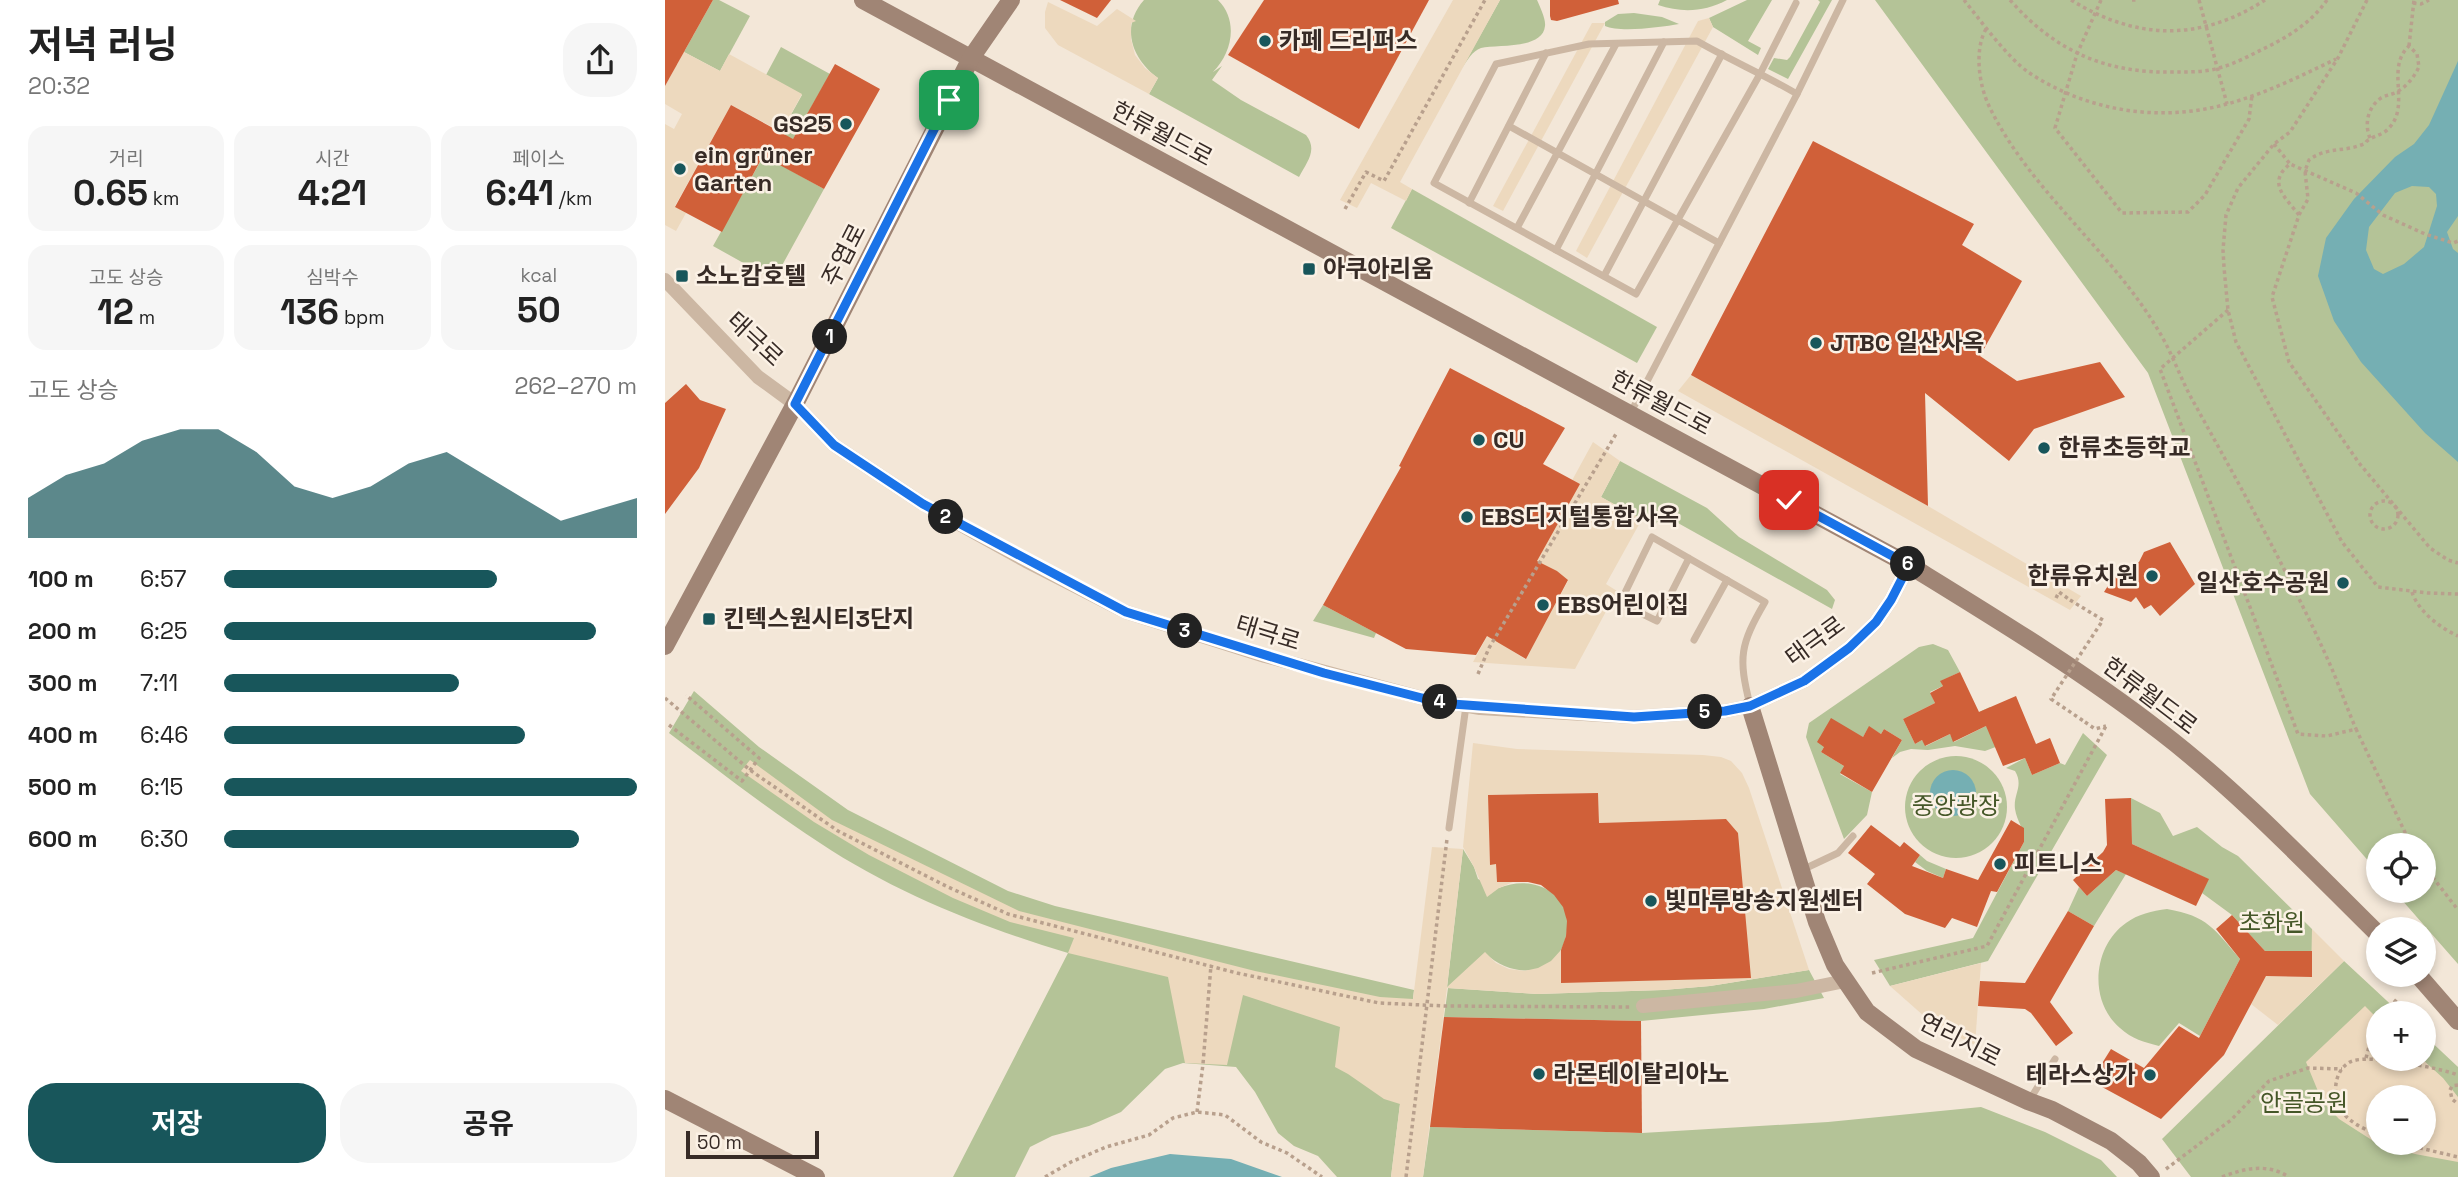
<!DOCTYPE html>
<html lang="ko">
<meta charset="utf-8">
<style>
:root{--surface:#fff;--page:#f6f6f6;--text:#222;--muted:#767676;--accent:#18565b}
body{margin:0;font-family:"Space Grotesk","Noto Sans KR",sans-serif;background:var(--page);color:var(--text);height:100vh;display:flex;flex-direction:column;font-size:26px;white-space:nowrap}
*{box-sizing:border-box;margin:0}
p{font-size:23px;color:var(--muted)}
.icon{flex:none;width:38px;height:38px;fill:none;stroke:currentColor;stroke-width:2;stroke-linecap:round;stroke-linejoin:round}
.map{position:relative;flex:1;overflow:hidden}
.details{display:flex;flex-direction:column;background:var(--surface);width:665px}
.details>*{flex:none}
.fabs{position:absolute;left:1701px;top:833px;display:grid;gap:14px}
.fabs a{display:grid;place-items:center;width:70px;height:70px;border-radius:50%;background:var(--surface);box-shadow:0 4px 10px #0003;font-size:35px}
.scale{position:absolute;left:21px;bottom:18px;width:133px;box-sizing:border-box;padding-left:7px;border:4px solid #372b26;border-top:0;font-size:19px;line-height:24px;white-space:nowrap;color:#372b26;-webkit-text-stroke:5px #fbf1e5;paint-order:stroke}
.pin{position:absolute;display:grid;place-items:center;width:60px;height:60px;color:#fff;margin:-30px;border-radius:14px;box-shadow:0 4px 10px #0006}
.km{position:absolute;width:35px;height:35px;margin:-18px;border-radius:50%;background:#222;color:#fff;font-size:19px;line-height:35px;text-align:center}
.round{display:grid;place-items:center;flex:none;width:74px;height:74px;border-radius:28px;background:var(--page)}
.summary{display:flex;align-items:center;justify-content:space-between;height:119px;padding:0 28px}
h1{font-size:38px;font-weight:700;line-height:52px}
.metrics{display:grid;grid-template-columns:repeat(3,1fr);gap:10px;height:119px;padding:7px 28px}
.metrics div{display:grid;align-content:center;border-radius:18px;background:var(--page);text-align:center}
.metrics b{font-size:35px;font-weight:700}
.metrics small{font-size:19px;font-weight:400}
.metrics p{font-size:19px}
.chart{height:196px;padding:14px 28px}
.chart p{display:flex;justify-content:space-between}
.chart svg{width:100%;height:126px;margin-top:7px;fill:var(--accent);opacity:.7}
.action{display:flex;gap:14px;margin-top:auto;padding:14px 28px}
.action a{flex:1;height:80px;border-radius:28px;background:var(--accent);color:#fff;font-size:28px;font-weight:700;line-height:80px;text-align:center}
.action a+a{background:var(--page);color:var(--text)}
ul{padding:0 28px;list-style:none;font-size:23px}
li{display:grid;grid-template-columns:112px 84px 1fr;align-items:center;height:52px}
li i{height:18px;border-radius:9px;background:var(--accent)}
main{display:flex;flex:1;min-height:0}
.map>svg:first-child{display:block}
.green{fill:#b4c397;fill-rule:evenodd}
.plaza{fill:#edd9be;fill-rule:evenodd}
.water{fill:#75afb3;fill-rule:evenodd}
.building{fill:#d06039}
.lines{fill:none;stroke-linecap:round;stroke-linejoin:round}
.path{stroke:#b8a08d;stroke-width:3.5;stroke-dasharray:3.5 3.5;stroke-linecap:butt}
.lane{stroke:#ccb7a3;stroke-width:7}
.street{stroke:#ccb7a3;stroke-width:14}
.secondary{stroke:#a08575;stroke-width:18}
.path-bridge{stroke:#b8a08d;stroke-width:3.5;stroke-dasharray:3.5 3.5;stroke-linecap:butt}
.route-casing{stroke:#fff;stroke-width:14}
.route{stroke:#1a73e8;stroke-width:9}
.poi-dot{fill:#18565b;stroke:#fbf1e5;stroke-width:2.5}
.labels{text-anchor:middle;stroke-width:5;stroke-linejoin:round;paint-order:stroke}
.poi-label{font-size:24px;font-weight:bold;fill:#372b26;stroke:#fbf1e5;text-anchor:start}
.street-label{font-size:24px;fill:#372b26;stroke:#fbf1e5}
.park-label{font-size:24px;fill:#455728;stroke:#fbf1e5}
</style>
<main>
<section class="details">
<div class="summary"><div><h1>저녁 러닝</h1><p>20:32</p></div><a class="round"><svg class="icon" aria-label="share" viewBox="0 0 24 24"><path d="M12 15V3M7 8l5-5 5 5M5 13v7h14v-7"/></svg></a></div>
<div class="metrics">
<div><p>거리</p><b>0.65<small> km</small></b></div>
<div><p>시간</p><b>4:21</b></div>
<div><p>페이스</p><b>6:41<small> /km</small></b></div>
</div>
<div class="metrics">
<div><p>고도 상승</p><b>12<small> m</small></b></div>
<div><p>심박수</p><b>136<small> bpm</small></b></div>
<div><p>kcal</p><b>50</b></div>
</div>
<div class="chart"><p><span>고도 상승</span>262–270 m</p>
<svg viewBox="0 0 160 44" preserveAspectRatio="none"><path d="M0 44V30L10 22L20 18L30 10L40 6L50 6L60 14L70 26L80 30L90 26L100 18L110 14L120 22L130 30L140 38L150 34L160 30V44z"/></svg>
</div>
<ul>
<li><b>100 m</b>6:57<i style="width:66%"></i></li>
<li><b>200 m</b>6:25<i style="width:90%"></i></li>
<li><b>300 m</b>7:11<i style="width:57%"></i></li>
<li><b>400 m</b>6:46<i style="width:73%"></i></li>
<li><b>500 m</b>6:15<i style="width:100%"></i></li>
<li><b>600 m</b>6:30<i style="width:86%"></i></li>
</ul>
<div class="action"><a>저장</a><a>공유</a></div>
</section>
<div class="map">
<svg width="1793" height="1177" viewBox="0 0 1793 1177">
<rect width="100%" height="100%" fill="#f3e7d8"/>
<g class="green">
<polygon points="48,0 54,0 85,16 55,71 19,52"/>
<path d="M479,0h74c21,21 14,53 -5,72l9,-6 -10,14 29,20 65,35c12,15 1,27 -7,42l-150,-83 9,-16c-26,-19 -38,-51 -14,-78z"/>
<path d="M835,0h37c3,7 9,19 8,26 -2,24 -49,18 -64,22 -9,3 -14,13 -19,20z"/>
<path d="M995,0h67c-23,12 -45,13 -69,5z"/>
<polygon points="1082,0 1107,0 1083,41 1096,48 1093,55 1048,27 1044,18"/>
<polygon points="1153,0 1167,0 1123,79 1103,69 1109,58 1122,60 1125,57 1155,2"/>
<polygon points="1210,0 1793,0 1793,964 1729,891 1759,891 1759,845 1713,845 1713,872 1645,794 1483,373"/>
<path d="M969,13l28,4 17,7c-17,3 -59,9 -74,2v-4l13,-8z"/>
<polygon points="116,47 165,74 114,164 159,189 109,280 48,246 113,130 119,127 137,95 101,75"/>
<polygon points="747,189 992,327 972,363 726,228"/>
<polygon points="955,461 1042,508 1074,537 1162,590 1170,600 1167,609 1004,518 994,519 989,527 936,497"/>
<polygon points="658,605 711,633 709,638 648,621"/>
<polygon points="1268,644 1283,650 1295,672 1276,681 1278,686 1265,692 1270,703 1238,719 1250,744 1257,740 1261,746 1285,734 1289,742 1321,726 1314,712 1325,707 1332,724 1349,740 1320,751 1290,746 1263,750 1246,749 1235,752 1227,758 1237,740 1219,729 1216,734 1204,727 1198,737 1159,747 1156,752 1179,766 1175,774 1207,792 1202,815 1179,839 1141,737 1144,723 1254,647"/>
<path d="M29,691l65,56 89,63 160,81 47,15 359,84 -23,187h-54l-19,-21 -24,-10 -16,-13 -23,-41 -19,-25 -53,-4 -18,6 -44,43 -32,14 -37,10 -22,11 -15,30h-62l115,-224c-86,-26 -173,-60 -248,-110 -53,-34 -102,-73 -151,-110z"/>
<path d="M1418,733l24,22 -119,206 -98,25 -16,-26 99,-22 51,-96c0,-15 -7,-20 -9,-33 -2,-15 9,-23 0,-38l-9,-3 19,-10 7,17 28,-12 5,2z"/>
<circle cx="1291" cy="807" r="51"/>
<polygon points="1466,798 1495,813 1508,836 1532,827 1557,847 1573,856 1647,929 1647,951 1600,951 1567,915 1537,893 1543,879 1467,844"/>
<path d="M798,849l11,18 4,12 21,9c35,-15 76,6 67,48 -9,42 -54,43 -81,17l-38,35z"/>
<polygon points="1255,855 1262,861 1281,869 1278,878 1262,871 1250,862"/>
<polygon points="1451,870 1461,874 1429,926 1403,911 1414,887 1422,896"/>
<path d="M1502,909c41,7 47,20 73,50l-40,77 -21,-13 -20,23c-15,-4 -27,-7 -39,-18 -32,-27 -27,-82 6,-105 12,-9 26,-12 41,-14z"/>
<path d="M1679,961l56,52h-22v46h46v-24l34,32v110h-267l-29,-38zM1713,1097h46v46h-46z"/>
<polygon points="1144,970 1159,998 1099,1009 976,1021 779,1017 783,988 872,994 998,990 1045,986"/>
<polygon points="1316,1107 1380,1132 1436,1160 1452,1177 758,1177 765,1127 977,1133 1163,1122"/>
</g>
<g class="plaza">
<polygon points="788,0 835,0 735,182 747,189 741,201 706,183 692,208 675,200"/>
<polygon points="383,2 432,26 452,9 471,21 466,23 466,39 470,55 480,68 493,78 484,94 393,45 380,28 380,12"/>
<polygon points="1044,18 1048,27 922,258 911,251 1033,21"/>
<polygon points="927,23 940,23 838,211 828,206"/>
<polygon points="19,52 55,71 64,54 137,94 119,127 113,130 66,105 10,206 21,213 11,231 0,225 0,124 9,129 17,114 0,104 0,86"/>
<polygon points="1026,375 1263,506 1416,596 1405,610 1013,391"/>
<path d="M928,442l27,19 -19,36 41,22 -36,65 11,7 -42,78 -102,-7zM892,571l11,10 -43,78 -25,-16z"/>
<polygon points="808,743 852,749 1038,755 1056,757 1066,761 1077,773 1084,788 1144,970 1045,986 998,990 872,994 782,988 758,1177 726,1177 735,1104 719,1099 683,1074 670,1067 675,1027 578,995 562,1065 520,1063 503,977 403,953 409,938 345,922 288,898 204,855 149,822 76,771 85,760 167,820 354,911 590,971 715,997 748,999 767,847 798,849 782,987 820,952 831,963 844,969 859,971 873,968 886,961 896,950 896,982 1061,819 934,823 933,793 824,795 825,864 831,864 832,882 848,882 834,888 822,897 809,867 798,847"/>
<polygon points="1647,929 1679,961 1613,1025 1586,1004 1601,976 1646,977"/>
<polygon points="1316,963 1310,1045 1268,1024 1225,986"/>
<path d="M1700,1006l13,13v40h44l21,19 15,19v65l-43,-8 -37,-10 -39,-25 -17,-18 -16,-39zM1713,1097h46v46h-46z"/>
</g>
<g class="water">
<path d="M1793,61v155l-11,16 6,17 5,4v209l-33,-29 -64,-71 -27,-41 -16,-45 8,-38 28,-39 41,-42 19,-13 15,-19zM1747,186l17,1 7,7 1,12 -13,41 -20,17 -21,10 -9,-5 -8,-19 3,-23 26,-34z"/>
<circle cx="1288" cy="793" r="23"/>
<polygon points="505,1154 566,1159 617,1177 424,1177 446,1168"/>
</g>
<g class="building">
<polygon points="0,0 48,0 0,86"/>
<polygon points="395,0 446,0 432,18"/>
<polygon points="599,0 764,0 694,129 563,55"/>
<polygon points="885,0 953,0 954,4 892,21 886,20 885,16"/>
<polygon points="170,64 215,89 159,189 98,156 57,232 10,207 66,105 128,139"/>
<polygon points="1148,141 1309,224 1297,245 1357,281 1315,356 1352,381 1435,362 1460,397 1369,429 1344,461 1260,393 1263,506 1026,375"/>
<polygon points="785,368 900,428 878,464 915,484 872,561 892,571 903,580 861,659 822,636 811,655 741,649 658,605 736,467 734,466"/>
<polygon points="21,384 35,400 61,409 34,468 0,514 0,403"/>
<polygon points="1505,542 1530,584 1495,616 1486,605 1479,609 1471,597 1466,602 1439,592 1455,567 1467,567 1474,562 1479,552"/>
<polygon points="1295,672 1314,712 1351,696 1371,744 1385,738 1395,763 1367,775 1360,758 1338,766 1321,726 1288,742 1285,734 1260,746 1257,740 1250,744 1238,719 1270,703 1265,693 1278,686 1275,681"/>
<polygon points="1166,718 1198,737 1204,726 1216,734 1219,729 1237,740 1207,792 1175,773 1179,766 1156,752 1159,747 1152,742"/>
<polygon points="933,793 934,823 1061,819 1073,833 1086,978 896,983 896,950 901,936 902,921 898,907 889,895 876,885 863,882 832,882 831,864 825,865 823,795"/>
<polygon points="1466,798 1467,844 1544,879 1531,906 1451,870 1422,896 1408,880 1438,852 1442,845 1440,799"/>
<polygon points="1346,820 1359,828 1359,842 1332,892 1326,891 1312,927 1287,918 1280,928 1240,914 1202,884 1210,874 1183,853 1206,825 1235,847 1239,842 1255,855 1247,866 1278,878 1281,869 1313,880"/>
<polygon points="1403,911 1429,926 1385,1002 1408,1033 1391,1046 1366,1013 1360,1009 1313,1006 1315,981 1360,983"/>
<polygon points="1567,915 1600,951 1647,951 1647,977 1601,976 1559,1055 1496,1119 1426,1081 1446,1049 1479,1068 1514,1026 1534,1038 1575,959 1551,929"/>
<polygon points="779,1017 976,1021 977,1133 765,1127"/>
</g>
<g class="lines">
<g class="path">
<path d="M1299,0c16,20 44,58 64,72 58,39 131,51 199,32 37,-10 74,-28 109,-45"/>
<path d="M1345,0c46,52 97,74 166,72 14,0 30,0 43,-4 15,-4 30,-12 44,-19 25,-12 48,-26 64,-49"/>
<path d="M1406,0c65,40 129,42 194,0"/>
<polyline points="1436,0 1412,54 1390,128 1457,213 1523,212 1540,195 1584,119 1587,95"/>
<polyline points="1467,0 1473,0"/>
<polyline points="1534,0 1562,104"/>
<polyline points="1702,0 1673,58 1625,132 1609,144 1573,188 1561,215 1558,250 1559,267 1563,310 1571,342 1677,542 1713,587 1763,593 1793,594"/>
<polyline points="1748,3 1756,4 1764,0"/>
<path d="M1321,29c-12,21 -7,56 3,77 41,85 121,143 169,224 14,22 22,48 35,71 47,85 95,170 135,259 10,22 18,46 28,69"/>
<polyline points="1744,46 1749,0"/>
<path d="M1705,138c-6,-14 -2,-31 11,-40 5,-3 10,-3 16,-6 10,-6 17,-15 22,-25l-2,-13 -8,-8c-24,22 2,59 -20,82 -5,6 -12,7 -19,11 -7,4 -1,3 -9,6 -18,7 -35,2 -52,15l-4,11 3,28 -9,16 -27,82 17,65 70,101 71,85 18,12 10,3"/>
<polyline points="1609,144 1625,164"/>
<polyline points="680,209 701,172 719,181 820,0"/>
<path d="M1634,215c-13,-17 -33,-32 -9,-51l66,29 27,22 42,19 28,9 5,-2"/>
<polyline points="1563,310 1495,369 1633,734 1662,736 1691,729 1746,845"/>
<circle cx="1719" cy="515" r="14"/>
<path d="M1747,592c6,19 28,36 46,44"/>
<polyline points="1391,598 1394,592 1405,600"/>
<polyline points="813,674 824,648 951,434"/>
<polyline points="0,698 85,770 173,831 283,887 343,914 572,973 714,1003 780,1006 965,1007"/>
<polyline points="1420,722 1430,729 1441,726"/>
<polyline points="4,725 77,781 94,758 21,695"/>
<polyline points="1759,866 1793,910"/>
<polyline points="1207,973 1322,946 1441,726"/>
<polyline points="1720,1013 1732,999"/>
<polyline points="1701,1058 1707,1035 1713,1023"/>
<polyline points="1793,1085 1787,1086 1785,1090 1787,1099 1793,1104"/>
<polyline points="532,1112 538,1064 546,965"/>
<path d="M1713,1135c-9,-4 -21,-9 -29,-16 -17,-13 -19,-46 1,-57 16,-9 90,6 108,13"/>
<polyline points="1734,1143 1793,1157"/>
<polyline points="1501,1169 1566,1120 1604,1081 1643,1068 1677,1069"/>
<polyline points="380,1177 406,1162 441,1147 484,1135 508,1118 532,1112 560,1115 596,1142 622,1153 657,1177"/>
<polyline points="741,1177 782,839"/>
<path d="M1557,1177c23,-9 45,-14 67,0"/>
</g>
<g class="lane">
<path d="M1131,3l-36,71 -124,220 -202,-111 62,-119 93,-20 108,-3c33,19 68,34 100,53"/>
<polyline points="844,126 1054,243"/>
<polyline points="804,203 881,53"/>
<polyline points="852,228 951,44"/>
<polyline points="891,250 999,42"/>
<polyline points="939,276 1057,54"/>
<polyline points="965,414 1131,96 1178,0"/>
<path d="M1024,558l-32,63 -37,-18 32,-66 113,65c-25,43 -27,55 -15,103"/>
<polyline points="1029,640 1062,580"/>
<polyline points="784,828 801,706"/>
<polyline points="1137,870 1173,853 1188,836"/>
<polyline points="1364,1101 1390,1059"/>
</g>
<g class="street">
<polyline points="0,280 93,377 130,404 169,445 258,504 361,561 461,612 600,656 757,698 815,708 969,717 1060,711 1085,706 1139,681 1184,648 1211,622 1226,600 1244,565"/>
<polyline points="978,1006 1131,991 1180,981"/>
</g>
<g class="secondary">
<path d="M198,0l1046,565c86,53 172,105 252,167 78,60 147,133 217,202"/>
<polyline points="0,646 130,404 306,58 346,0"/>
<polyline points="1085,706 1152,922 1170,965 1202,1012 1251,1049 1363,1101 1387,1110 1446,1141 1474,1163 1486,1177"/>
<polyline points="1753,975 1793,1021"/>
<polyline points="0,1099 151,1177"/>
</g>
<polyline class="path-bridge" points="1405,600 1438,620 1386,699 1420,722"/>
</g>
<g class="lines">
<defs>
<polyline id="route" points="284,100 130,404 169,445 258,504 461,612 659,673 757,698 787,704 969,717 1060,711 1085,706 1139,681 1184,648 1211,622 1226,600 1244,565 1124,500"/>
</defs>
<use href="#route" class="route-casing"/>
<use href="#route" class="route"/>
</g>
<g class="poi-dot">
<circle cx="600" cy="41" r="7"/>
<circle cx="181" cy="124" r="7"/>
<circle cx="15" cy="169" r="7"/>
<rect x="637" y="262" width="14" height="14" rx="3.5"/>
<rect x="10" y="269" width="14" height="14" rx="3.5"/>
<circle cx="1151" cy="343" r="7"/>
<circle cx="814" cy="440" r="7"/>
<circle cx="1379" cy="448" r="7"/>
<circle cx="802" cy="517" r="7"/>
<circle cx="1487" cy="576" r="7"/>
<circle cx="1678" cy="583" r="7"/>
<circle cx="878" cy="605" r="7"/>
<rect x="37" y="612" width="14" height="14" rx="3.5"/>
<circle cx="1335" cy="864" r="7"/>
<circle cx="986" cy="901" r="7"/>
<circle cx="874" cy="1074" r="7"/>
<circle cx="1485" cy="1075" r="7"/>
</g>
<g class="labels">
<g class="poi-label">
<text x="614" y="49">카페 드리퍼스</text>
<text x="167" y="132" text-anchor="end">GS25</text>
<text x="29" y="163">ein grüner<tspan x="29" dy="28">Garten</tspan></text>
<text x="658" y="277">아쿠아리움</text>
<text x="31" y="284">소노캄호텔</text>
<text x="1165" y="351">JTBC 일산사옥</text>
<text x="828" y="448">CU</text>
<text x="1393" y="456">한류초등학교</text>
<text x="816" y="525">EBS디지털통합사옥</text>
<text x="1473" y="584" text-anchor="end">한류유치원</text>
<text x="1664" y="591" text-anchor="end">일산호수공원</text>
<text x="892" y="613">EBS어린이집</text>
<text x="58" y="627">킨텍스원시티3단지</text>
<text x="1349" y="872">피트니스</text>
<text x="1000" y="909">빛마루방송지원센터</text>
<text x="888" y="1082">라몬테이탈리아노</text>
<text x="1471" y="1083" text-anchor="end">테라스상가</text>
</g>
<g class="street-label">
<text transform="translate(497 134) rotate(28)" y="8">한류월드로</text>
<text transform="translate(179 255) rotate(-63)" y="8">주엽로</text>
<text transform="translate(90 339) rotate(43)" y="8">태극로</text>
<text transform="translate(996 403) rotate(28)" y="8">한류월드로</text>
<text transform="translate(603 633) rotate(17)" y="8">태극로</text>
<text transform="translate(1150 641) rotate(-36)" y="8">태극로</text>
<text transform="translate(1485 696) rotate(37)" y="8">한류월드로</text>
<text transform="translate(1295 1040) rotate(27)" y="8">연리지로</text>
</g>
<g class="park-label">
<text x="1291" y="814">중앙광장</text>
<text x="1607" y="931">초화원</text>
<text x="1639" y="1111">안골공원</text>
</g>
</g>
</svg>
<div class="fabs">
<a><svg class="icon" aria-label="locate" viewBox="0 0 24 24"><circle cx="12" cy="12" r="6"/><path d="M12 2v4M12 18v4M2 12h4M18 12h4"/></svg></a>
<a><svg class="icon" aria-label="layers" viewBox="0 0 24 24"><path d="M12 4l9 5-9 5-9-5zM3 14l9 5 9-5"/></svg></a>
<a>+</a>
<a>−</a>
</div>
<div class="scale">50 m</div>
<div class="pin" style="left:284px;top:100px;background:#1e9e55"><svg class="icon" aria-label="arrive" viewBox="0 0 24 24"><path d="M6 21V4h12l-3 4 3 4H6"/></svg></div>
<div class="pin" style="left:1124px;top:500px;background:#d93025"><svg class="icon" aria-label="check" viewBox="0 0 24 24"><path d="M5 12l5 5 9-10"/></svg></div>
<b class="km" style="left:165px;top:337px">1</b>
<b class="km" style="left:281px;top:517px">2</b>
<b class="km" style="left:520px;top:631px">3</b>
<b class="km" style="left:775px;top:702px">4</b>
<b class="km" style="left:1040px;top:712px">5</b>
<b class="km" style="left:1243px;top:564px">6</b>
</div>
</main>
